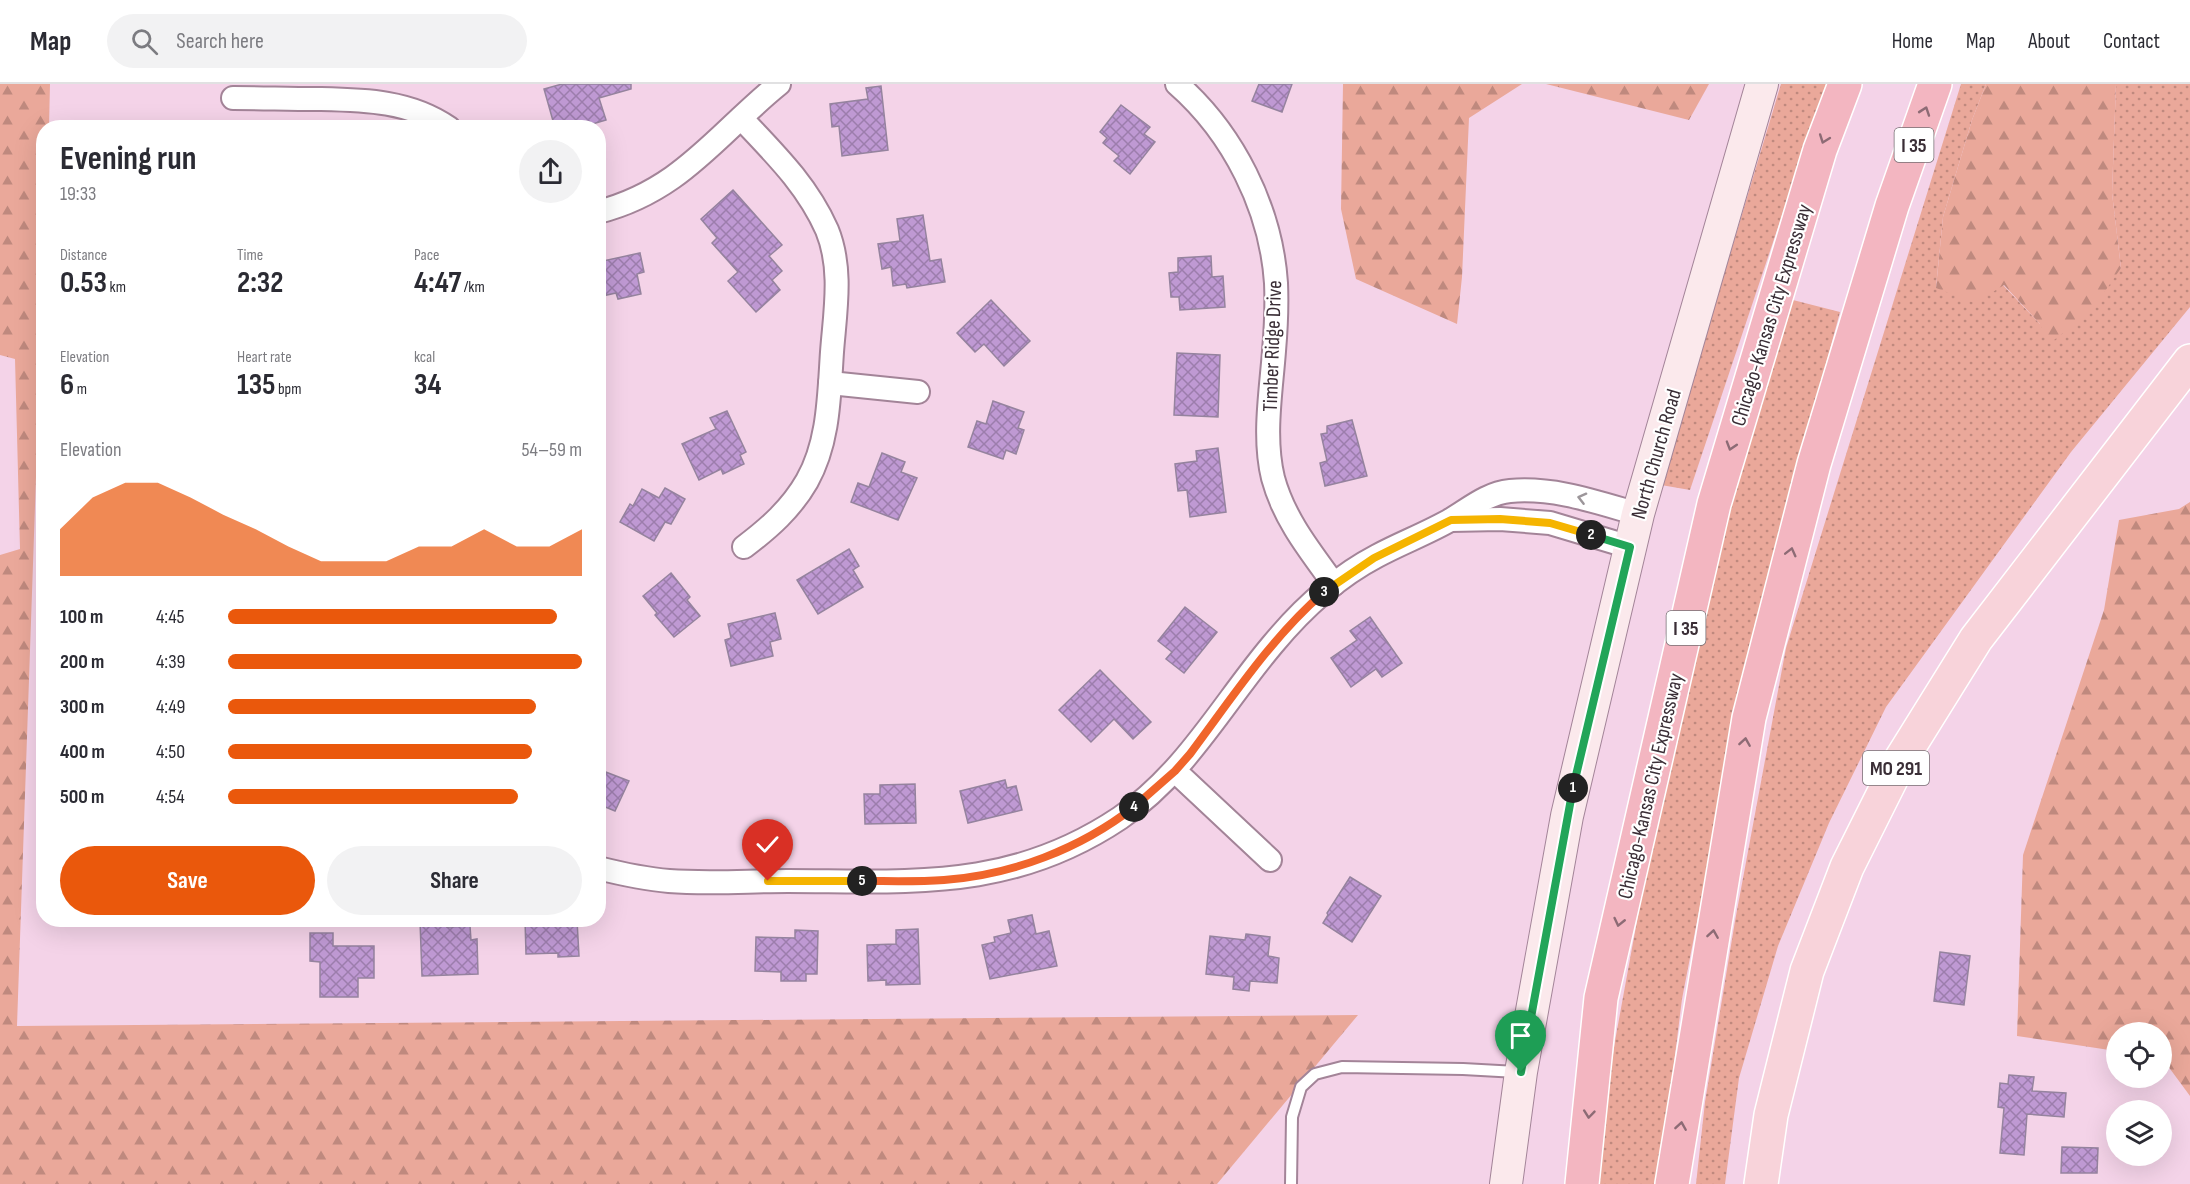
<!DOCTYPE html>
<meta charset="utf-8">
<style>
:root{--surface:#fff;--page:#f2f2f3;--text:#2b2b33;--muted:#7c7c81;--line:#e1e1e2;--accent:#ea580c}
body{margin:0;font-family:"Sofia Sans Condensed",sans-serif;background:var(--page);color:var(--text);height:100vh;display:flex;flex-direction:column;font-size:22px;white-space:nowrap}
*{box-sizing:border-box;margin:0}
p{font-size:20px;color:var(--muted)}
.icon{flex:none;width:33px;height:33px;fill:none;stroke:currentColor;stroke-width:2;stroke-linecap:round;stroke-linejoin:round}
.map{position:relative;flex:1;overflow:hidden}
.sheet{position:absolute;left:36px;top:36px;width:570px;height:807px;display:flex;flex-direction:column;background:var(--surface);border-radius:24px;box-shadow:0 6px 24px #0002}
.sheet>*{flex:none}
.controls{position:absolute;left:2106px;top:938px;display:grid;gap:12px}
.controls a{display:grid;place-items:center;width:66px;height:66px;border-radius:50%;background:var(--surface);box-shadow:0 6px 24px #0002;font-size:30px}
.pin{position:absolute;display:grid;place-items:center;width:51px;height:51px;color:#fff;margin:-62px -26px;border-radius:50% 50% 50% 0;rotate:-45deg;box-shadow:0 0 6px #0007}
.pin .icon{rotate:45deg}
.km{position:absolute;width:30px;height:30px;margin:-15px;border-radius:50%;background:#222;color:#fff;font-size:16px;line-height:30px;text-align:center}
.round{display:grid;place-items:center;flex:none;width:63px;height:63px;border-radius:32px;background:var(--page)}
.headline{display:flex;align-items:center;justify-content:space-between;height:102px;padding:0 24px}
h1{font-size:33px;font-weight:700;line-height:45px}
.stats{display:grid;grid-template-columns:repeat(3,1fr);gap:9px;height:102px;padding:6px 24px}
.stats div{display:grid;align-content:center}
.stats b{font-size:30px;font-weight:700}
.stats small{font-size:16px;font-weight:400}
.stats p{font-size:16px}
.chart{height:168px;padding:12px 24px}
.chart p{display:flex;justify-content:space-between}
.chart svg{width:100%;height:108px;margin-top:6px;fill:var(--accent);opacity:.7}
.primary-button{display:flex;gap:12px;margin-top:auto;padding:12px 24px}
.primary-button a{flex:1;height:69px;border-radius:36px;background:var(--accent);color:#fff;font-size:24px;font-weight:700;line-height:69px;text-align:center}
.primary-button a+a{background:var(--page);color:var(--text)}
ul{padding:0 24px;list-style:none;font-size:20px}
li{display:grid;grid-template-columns:96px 72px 1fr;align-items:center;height:45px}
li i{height:15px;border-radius:8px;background:var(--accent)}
header{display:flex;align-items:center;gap:36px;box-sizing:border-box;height:84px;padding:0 30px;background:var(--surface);border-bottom:2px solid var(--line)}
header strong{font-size:28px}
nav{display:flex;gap:33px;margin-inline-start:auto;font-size:21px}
.search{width:420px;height:54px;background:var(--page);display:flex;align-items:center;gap:15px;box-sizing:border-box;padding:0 21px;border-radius:33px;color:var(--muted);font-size:22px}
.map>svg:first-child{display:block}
.grass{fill:url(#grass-dots)}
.forest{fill:url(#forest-firs)}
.building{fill:url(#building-cross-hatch);stroke:#95839e;stroke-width:1.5}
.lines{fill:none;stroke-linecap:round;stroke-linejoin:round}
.lane-casing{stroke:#a38498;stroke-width:14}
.street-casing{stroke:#a38498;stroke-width:26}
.secondary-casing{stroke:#a38498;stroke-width:34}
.primary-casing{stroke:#fff;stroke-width:36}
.highway-casing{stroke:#fff;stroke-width:36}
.lane{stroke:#fff;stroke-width:10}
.street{stroke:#fff;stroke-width:22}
.secondary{stroke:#fbe9ec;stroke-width:32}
.primary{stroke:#f8d3da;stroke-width:33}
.highway{stroke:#f3b6c1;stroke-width:33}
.oneway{stroke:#8d6b75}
.oneway2{stroke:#9c969a}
.split-1-casing{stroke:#fff;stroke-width:12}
.split-2-casing{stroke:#fff;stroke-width:12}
.split-3-casing{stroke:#fff;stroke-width:12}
.split-4-casing{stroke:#fff;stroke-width:12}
.split-5-casing{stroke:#fff;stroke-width:12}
.split-6-casing{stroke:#fff;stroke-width:12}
.split-1{stroke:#22a559;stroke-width:8}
.split-2{stroke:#22a559;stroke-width:8}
.split-3{stroke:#f5b400;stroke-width:8}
.split-4{stroke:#f0652b;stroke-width:8}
.split-5{stroke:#f0652b;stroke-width:8}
.split-6{stroke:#f5b400;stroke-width:8}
.labels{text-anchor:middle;stroke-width:4.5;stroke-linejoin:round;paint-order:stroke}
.shield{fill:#fff;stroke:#756d72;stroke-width:1.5}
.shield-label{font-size:20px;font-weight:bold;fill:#3a2e36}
.street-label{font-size:21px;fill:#3a2e36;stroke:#fff}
</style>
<header>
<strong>Map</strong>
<div class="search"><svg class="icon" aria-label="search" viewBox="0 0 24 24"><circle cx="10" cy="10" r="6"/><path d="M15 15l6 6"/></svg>Search here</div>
<nav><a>Home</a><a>Map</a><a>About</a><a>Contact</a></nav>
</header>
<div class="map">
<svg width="2190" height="1100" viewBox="0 0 2190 1100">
<defs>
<pattern id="grass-dots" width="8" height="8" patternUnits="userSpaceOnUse" patternTransform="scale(1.5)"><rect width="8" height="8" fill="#eaa89a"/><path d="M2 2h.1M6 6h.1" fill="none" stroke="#bf897e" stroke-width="1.8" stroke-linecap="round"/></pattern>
<pattern id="forest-firs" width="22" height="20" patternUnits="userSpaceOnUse" patternTransform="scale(1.5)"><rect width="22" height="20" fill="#eaa89a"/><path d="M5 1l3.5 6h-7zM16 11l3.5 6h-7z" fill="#bf897e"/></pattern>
<pattern id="building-cross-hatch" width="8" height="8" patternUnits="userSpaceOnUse" patternTransform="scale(1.5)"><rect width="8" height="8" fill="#bf99d3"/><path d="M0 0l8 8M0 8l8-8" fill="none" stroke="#9c7dac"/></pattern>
</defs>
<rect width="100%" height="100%" fill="#f4d3e8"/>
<g class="grass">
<polygon points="1781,0 1826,0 1690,406 1661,401"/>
<polygon points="1961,0 1986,0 1972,36 1943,133 1936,203 2003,201 2040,240 2121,184 2112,109 2116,0 2190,0 2190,223 2071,368 1886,623 1829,739 1778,862 1739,994 1725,1100 1696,1100 1705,1018 1735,837 1786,564"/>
<polygon points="1793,216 1840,228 1751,559 1682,915 1659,1100 1594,1100 1615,957 1641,815 1674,663 1731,421"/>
</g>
<g class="forest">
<polygon points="0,0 50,0 49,43 44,44 43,191 17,942 1358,931 1217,1100 0,1100 0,471 20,465 15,275 0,271"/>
<polygon points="1343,0 1522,0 1469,34 1462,193 1457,240 1356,195 1341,125"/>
<polygon points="1546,0 1709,0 1689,36"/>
<polygon points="1986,0 2116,0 2112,109 2121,184 2092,226 2049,260 2040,240 2004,201 1975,219 1936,204 1943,133 1972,36"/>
<polygon points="2190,418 2190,1012 2162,974 2162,948 2116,948 2116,967 2017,952 2023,771 2104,526 2119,436 2179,425"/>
</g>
<g class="building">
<polygon points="562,0 631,0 631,5 599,14 606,36 579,44 555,44 544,5"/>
<polygon points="1259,0 1292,0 1282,28 1252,17"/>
<polygon points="881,2 888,66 842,72 839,42 832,43 830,20 868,15 866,4"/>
<polygon points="1121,21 1150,43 1144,50 1155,58 1130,90 1114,77 1119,72 1103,59 1107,54 1100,48"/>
<polygon points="733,106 782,161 769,172 782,187 772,196 780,206 756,228 728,197 738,188 712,159 717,154 701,135"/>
<polygon points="923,131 930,177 941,175 945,198 907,204 906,200 893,202 891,183 882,185 878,160 900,157 897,135"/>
<polygon points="640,169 644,188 637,190 641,210 618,215 616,209 598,213 598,178"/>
<polygon points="1211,172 1212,193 1223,192 1225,223 1180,226 1179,213 1171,213 1169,189 1178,188 1178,174"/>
<polygon points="991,216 1030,257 1004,282 984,260 975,268 957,249"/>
<polygon points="1177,269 1220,271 1218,333 1174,331"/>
<polygon points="993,317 1024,328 1018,344 1024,346 1016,370 1006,366 1003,375 968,363 977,337 986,340"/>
<polygon points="727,327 746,368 740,371 744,380 723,390 721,385 699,396 682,360 716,345 710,334"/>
<polygon points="1352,336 1367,392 1325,402 1320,379 1327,377 1321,350 1327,349 1327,342"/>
<polygon points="1218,364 1226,428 1190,433 1187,406 1178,407 1175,380 1197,377 1196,367"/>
<polygon points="882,369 905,378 901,388 917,394 898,436 851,418 858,399 869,403"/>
<polygon points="665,404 685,415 671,440 665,438 654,457 620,438 630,420 633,422 642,405 659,414"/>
<polygon points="849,465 859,482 853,486 863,503 818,530 797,496"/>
<polygon points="671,489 690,513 687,516 700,532 674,553 655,531 657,529 643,512"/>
<polygon points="1185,523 1217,548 1184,589 1166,575 1172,568 1158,557"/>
<polygon points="775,529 781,555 770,558 773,572 731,582 725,556 731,554 728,540"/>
<polygon points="1370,533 1402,579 1382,593 1376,585 1351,603 1331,574 1357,556 1350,547"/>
<polygon points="1100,586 1151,638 1133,655 1114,635 1091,658 1059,626"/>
<polygon points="598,685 629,697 615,727 598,720"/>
<polygon points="1005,696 1007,704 1016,702 1022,726 968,739 960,707"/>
<polygon points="915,700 916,739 865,740 864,710 880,710 880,701"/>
<polygon points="1350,793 1381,812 1352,858 1323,839 1328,831 1327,829"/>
<polygon points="1032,831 1036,850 1049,847 1057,882 990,895 982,861 995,858 994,853 1011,849 1008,836"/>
<polygon points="447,836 447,843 470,842 471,856 477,855 478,890 422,892 420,837"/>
<polygon points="525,836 577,836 579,872 558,873 558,869 526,870"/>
<polygon points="918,845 920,900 886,901 886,896 868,897 867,861 896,860 896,846"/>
<polygon points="795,846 818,847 817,890 806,890 806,897 781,897 781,888 755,887 756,853 795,854"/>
<polygon points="310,849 333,849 333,862 374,862 374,894 358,894 358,913 320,913 320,878 310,877"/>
<polygon points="1246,850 1270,853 1268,872 1279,874 1277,899 1250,897 1249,907 1233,905 1234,893 1206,890 1210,852 1245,856"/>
<polygon points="1940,868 1970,872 1964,921 1934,917"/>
<polygon points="2009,991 2034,993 2032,1007 2066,1009 2064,1033 2027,1030 2024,1071 2000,1069 2004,1024 1998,1023 2000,999 2008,1000"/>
<polygon points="2062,1063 2098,1064 2097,1089 2061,1089"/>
</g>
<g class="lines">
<defs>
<polyline id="lane" points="1291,1100 1292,1033 1301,1003 1315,990 1342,983 1463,985 1517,988"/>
<g id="street">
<path d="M1177,0c56,49 94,124 99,199 1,23 0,45 -2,68 -3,41 -11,86 -1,127 11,41 37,73 61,106"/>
<path d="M233,14c28,0 55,1 83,1 46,1 93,1 133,29"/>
<path d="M741,34c34,36 66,67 86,112 16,39 8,82 5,122 -3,44 -3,90 -25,129 -16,28 -38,47 -63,66"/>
<path d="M598,128c83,-21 119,-78 181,-128"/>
<polyline points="830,299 918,308"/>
<polyline points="1451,436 1500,435 1550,439 1630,463"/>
<polyline points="1175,687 1270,776"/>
<path d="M598,784c24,6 47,11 71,13 39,3 79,0 119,0 125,0 223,10 332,-63 66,-45 103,-115 153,-174 29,-35 64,-67 104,-88 24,-13 51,-23 75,-37 18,-11 36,-26 58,-28 44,-4 86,11 128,23"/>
</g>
<polyline id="secondary" points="1506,1100 1521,988 1567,732 1638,430 1762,0"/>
<polyline id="primary" points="1761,1100 1771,1031 1807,887 1847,783 1900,677 1976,555 2190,277"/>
<g id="highway">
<polyline points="1582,1100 1601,914 1714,420 1820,66 1845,0"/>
<polyline points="1672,1100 1749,634 1814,380 1892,122 1935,0"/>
</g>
</defs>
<use href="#lane" class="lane-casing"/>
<use href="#street" class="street-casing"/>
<use href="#secondary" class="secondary-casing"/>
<use href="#primary" class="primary-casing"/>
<use href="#highway" class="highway-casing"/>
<use href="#lane" class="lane"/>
<use href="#street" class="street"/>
<use href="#secondary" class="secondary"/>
<use href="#primary" class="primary"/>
<use href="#highway" class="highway"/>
</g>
<defs><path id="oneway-chevron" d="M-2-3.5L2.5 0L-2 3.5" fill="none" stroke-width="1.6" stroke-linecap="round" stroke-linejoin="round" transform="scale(1.5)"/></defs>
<g class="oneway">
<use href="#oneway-chevron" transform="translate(1925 27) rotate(-71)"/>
<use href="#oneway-chevron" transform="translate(1824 55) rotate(110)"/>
<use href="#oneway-chevron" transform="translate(1731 362) rotate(107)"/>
<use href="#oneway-chevron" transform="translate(1791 468) rotate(-76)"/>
<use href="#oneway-chevron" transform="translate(1745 658) rotate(-81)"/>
<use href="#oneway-chevron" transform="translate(1619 838) rotate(103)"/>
<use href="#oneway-chevron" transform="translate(1713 850) rotate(-81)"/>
<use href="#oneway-chevron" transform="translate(1589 1030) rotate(96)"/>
<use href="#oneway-chevron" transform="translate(1681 1042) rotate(-81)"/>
</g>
<use class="oneway2" href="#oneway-chevron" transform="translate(1582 414) rotate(-166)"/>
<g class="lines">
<defs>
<polyline id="split-1" points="1521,988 1573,704"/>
<polyline id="split-2" points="1573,704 1630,463 1591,451"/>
<polyline id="split-3" points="1324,508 1374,474 1451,436 1500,435 1550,439 1591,451"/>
<path id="split-4" d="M1134,723l41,-36 15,-17c42,-56 81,-116 134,-162"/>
<path id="split-5" d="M862,797c27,0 55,1 82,-1 68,-5 136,-31 190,-73"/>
<polyline id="split-6" points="768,797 862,797"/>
</defs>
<use href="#split-1" class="split-1-casing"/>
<use href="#split-2" class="split-2-casing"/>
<use href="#split-3" class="split-3-casing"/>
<use href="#split-4" class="split-4-casing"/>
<use href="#split-5" class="split-5-casing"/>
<use href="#split-6" class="split-6-casing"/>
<use href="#split-1" class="split-1"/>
<use href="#split-2" class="split-2"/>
<use href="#split-3" class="split-3"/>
<use href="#split-4" class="split-4"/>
<use href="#split-5" class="split-5"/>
<use href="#split-6" class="split-6"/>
</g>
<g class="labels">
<g class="shield">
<rect x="1894.5" y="44" width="39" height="34" rx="4.5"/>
<rect x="1666.5" y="527" width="39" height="34" rx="4.5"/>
<rect x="1863" y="667" width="66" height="34" rx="4.5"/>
</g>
<g class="shield-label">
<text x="1914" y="68">I 35</text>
<text x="1686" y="551">I 35</text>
<text x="1896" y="691">MO 291</text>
</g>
<g class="street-label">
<text transform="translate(1771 231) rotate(-73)" y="7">Chicago-Kansas City Expressway</text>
<text transform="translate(1272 262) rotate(-88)" y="7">Timber Ridge Drive</text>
<text transform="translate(1656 370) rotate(-74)" y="7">North Church Road</text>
<text transform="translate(1650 702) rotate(-77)" y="7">Chicago-Kansas City Expressway</text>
</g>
</g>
</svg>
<div class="controls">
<a><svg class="icon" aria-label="locate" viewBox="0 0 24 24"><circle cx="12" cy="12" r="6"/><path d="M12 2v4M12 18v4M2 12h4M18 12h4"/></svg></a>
<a><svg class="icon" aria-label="layers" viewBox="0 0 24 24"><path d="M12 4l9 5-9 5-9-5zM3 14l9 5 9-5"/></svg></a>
</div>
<div class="pin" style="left:1521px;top:988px;background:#1e9e55"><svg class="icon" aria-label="arrive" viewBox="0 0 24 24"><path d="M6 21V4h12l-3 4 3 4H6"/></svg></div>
<div class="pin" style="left:768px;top:797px;background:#d93025"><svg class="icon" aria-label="check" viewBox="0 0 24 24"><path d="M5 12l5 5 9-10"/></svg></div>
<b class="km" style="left:1573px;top:704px">1</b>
<b class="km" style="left:1591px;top:451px">2</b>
<b class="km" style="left:1324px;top:508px">3</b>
<b class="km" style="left:1134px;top:723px">4</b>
<b class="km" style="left:862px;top:797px">5</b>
<section class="sheet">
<div class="headline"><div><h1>Evening run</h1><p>19:33</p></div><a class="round"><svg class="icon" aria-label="share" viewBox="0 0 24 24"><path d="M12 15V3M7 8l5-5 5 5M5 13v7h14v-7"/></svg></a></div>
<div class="stats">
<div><p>Distance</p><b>0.53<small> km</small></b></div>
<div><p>Time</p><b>2:32</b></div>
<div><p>Pace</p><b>4:47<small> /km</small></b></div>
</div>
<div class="stats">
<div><p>Elevation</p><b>6<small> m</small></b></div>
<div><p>Heart rate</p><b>135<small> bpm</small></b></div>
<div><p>kcal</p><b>34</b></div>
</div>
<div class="chart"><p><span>Elevation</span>54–59 m</p>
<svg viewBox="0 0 160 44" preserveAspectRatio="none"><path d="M0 44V25L10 12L20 6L30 6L40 12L50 19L60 25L70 32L80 38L90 38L100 38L110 32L120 32L130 25L140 32L150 32L160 25V44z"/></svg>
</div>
<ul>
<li><b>100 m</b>4:45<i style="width:93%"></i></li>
<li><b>200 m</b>4:39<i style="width:100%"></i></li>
<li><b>300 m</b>4:49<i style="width:87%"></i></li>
<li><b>400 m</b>4:50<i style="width:86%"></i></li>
<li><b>500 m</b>4:54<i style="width:82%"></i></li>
</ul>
<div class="primary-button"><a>Save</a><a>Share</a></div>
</section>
</div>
